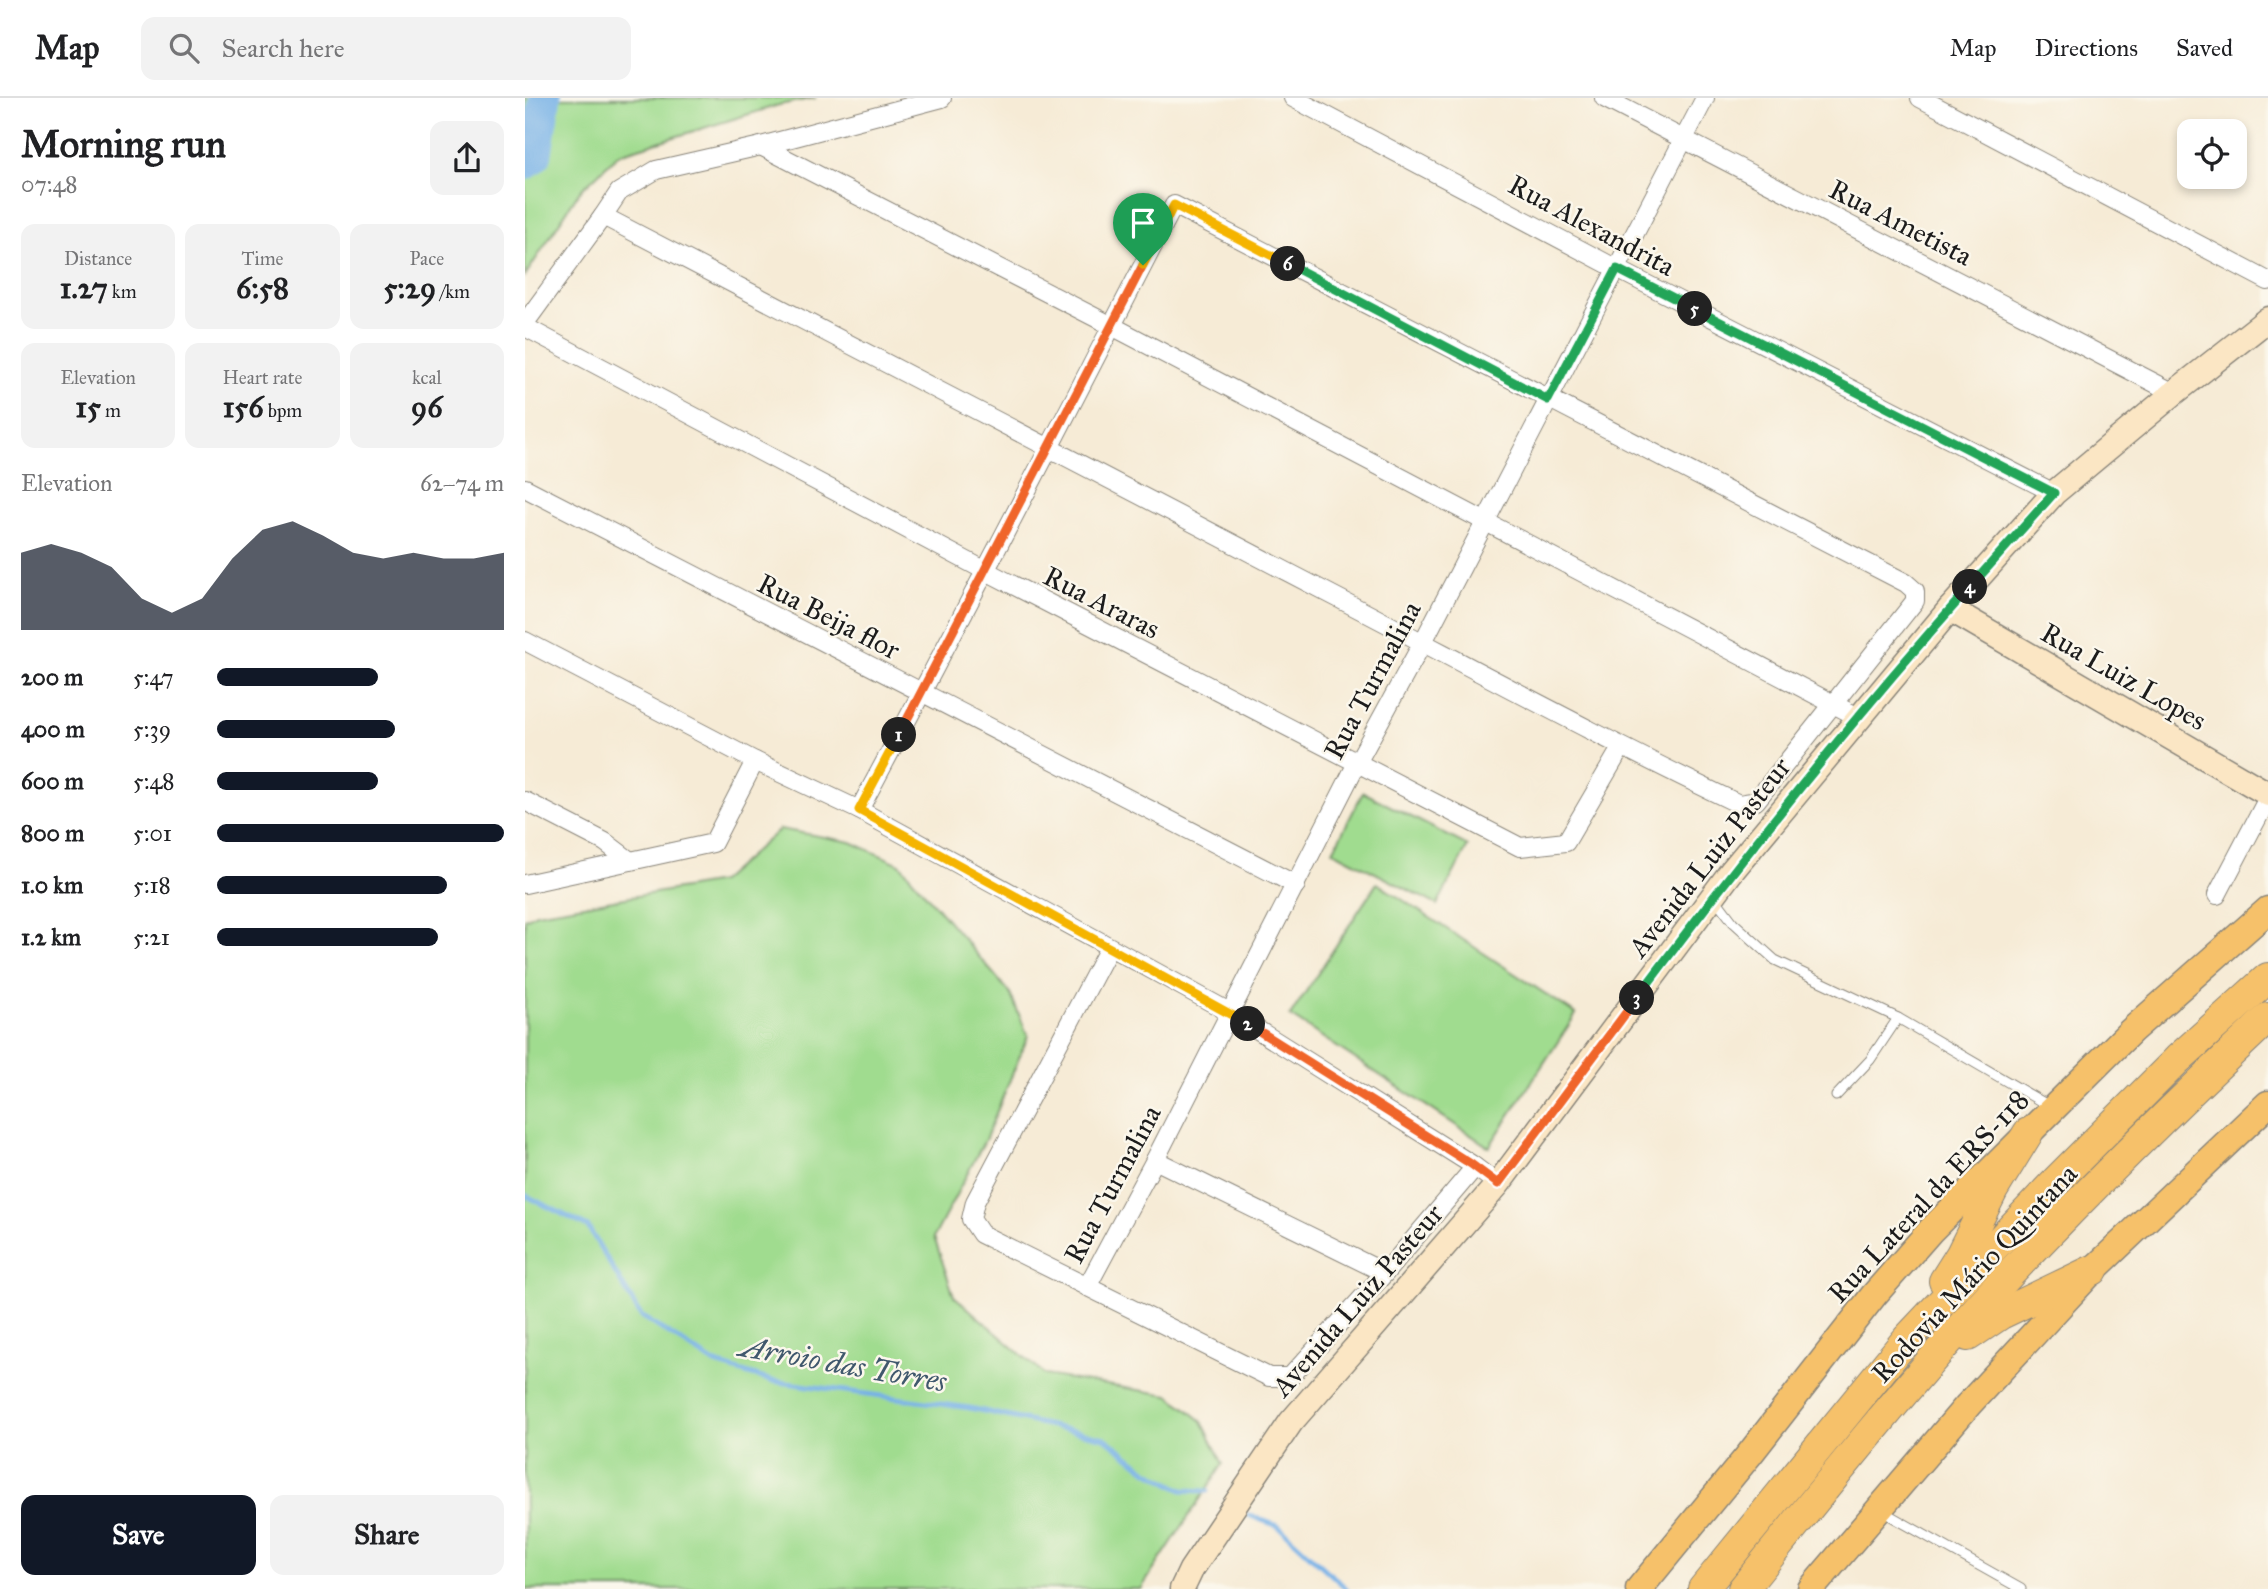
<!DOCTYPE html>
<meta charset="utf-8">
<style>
:root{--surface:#fff;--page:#f2f2f2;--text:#202124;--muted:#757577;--line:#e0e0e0;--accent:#111827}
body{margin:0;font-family:"IM FELL Great Primer",serif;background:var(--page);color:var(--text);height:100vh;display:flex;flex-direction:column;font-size:26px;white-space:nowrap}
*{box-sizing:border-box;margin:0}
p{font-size:23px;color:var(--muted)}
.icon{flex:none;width:38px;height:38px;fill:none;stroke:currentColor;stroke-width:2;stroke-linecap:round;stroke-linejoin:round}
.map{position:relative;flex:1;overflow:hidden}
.panel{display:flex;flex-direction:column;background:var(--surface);width:525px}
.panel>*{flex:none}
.tools{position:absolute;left:1652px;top:21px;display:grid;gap:14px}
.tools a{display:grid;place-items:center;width:70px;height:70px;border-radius:14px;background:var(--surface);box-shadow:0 4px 10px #0003;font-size:35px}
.pin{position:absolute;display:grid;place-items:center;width:60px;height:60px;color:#fff;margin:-72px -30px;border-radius:50% 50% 50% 0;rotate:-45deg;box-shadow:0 0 7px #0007}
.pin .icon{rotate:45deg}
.km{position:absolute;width:35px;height:35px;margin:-18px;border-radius:50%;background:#222;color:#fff;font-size:19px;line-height:35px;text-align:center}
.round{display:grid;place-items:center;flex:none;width:74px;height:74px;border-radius:14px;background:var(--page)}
.summary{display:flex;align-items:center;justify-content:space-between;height:119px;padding:0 21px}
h1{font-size:38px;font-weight:700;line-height:52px}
.figures{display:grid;grid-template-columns:repeat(3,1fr);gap:10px;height:119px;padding:7px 21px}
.figures div{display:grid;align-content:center;border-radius:14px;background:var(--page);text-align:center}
.figures b{font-size:30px;font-weight:700}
.figures small{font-size:19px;font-weight:400}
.figures p{font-size:19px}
.chart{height:196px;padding:14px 21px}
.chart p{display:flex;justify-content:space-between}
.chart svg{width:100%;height:126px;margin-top:7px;fill:var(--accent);opacity:.7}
.action{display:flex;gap:14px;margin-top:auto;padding:14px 21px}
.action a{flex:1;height:80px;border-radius:14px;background:var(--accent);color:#fff;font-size:28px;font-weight:700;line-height:80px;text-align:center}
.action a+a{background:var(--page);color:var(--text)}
ul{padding:0 21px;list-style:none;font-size:23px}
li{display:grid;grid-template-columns:112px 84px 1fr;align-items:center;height:52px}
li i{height:18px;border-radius:9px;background:var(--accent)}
header{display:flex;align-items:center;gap:42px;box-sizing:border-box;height:98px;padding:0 35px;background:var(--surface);border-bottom:2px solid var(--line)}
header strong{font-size:33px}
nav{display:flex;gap:38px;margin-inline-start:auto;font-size:24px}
.search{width:490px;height:63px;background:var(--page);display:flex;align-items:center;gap:18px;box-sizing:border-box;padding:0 24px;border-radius:14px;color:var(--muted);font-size:26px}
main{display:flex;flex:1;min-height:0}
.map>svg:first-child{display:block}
.green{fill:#a0dc8f;stroke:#5e7c56;stroke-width:2}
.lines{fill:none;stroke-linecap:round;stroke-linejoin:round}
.stream{stroke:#76b1e7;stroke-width:5}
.river{stroke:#76b1e7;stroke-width:32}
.lane-casing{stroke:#898479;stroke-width:11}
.street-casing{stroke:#898479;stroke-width:20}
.secondary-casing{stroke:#898479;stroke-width:27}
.primary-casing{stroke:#898479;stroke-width:29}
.highway-casing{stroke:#898479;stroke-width:32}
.lane{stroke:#fff;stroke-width:9}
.street{stroke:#fff;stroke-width:18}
.secondary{stroke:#fbe6c4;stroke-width:24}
.primary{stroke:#f6c16b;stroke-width:26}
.highway{stroke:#f6c16b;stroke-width:30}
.split-1-casing{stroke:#fff;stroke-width:14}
.split-2-casing{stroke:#fff;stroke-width:14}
.split-3-casing{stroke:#fff;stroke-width:14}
.split-4-casing{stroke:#fff;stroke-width:14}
.split-5-casing{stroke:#fff;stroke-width:14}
.split-6-casing{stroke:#fff;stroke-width:14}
.split-7-casing{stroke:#fff;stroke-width:14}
.split-1{stroke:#f0652b;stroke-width:9}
.split-2{stroke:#f5b400;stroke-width:9}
.split-3{stroke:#f0652b;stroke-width:9}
.split-4{stroke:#22a559;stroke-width:9}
.split-5{stroke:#22a559;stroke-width:9}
.split-6{stroke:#22a559;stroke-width:9}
.split-7{stroke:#f5b400;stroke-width:9}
.labels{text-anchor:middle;stroke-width:5;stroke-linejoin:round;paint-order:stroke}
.street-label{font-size:28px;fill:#1c1c1c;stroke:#fbf7ec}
.water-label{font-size:30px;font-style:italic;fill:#40586d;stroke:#fbf7ec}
</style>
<header>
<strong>Map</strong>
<div class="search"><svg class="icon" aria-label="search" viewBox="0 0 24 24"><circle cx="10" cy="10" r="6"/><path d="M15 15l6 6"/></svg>Search here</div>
<nav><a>Map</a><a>Directions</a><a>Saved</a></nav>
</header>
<main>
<section class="panel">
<div class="summary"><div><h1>Morning run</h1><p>07:48</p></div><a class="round"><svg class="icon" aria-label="share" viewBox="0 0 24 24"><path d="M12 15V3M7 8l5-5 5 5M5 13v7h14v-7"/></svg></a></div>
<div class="figures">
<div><p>Distance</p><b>1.27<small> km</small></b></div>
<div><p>Time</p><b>6:58</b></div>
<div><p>Pace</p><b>5:29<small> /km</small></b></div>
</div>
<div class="figures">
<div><p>Elevation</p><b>15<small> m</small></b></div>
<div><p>Heart rate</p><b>156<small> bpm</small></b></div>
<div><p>kcal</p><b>96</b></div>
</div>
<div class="chart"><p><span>Elevation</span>62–74 m</p>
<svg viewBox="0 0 160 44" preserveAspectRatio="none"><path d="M0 44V17L10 14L20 17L30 22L40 33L50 38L60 33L70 19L80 9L90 6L100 11L110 17L120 19L130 17L140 19L150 19L160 17V44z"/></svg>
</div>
<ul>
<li><b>200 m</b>5:47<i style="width:56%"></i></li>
<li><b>400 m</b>5:39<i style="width:62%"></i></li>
<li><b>600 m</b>5:48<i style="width:56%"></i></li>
<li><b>800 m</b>5:01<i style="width:100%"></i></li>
<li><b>1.0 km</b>5:18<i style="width:80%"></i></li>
<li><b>1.2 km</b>5:21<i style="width:77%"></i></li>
</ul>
<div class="action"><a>Save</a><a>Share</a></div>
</section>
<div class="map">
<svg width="1743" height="1491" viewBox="0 0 1743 1491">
<rect width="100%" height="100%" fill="#fbf7ec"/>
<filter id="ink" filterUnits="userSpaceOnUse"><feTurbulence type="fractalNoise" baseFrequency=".0143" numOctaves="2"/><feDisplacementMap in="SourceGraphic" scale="14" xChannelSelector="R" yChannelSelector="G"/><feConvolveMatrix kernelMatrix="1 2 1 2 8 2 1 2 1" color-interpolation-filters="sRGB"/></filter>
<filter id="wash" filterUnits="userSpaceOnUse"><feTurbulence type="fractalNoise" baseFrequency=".00686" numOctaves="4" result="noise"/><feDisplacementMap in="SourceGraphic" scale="28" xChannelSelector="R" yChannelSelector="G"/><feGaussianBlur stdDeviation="1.57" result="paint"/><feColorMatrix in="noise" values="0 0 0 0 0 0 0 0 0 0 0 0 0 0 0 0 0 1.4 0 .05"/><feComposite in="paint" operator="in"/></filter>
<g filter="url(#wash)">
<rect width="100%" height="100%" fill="#f6ebd6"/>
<g class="green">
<polygon points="0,0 291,0 254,7 94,56 54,94 0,178"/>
<polygon points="838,694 943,748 912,807 808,753"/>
<polygon points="255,731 326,744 375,766 485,895 503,938 461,1040 409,1139 429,1198 520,1277 644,1297 677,1323 698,1366 616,1491 0,1491 0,821 11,815 195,784"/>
<polygon points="852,785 1051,916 964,1049 765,918"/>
</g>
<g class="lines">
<g class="stream">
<polyline points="0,1097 63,1129 116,1218 191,1266 247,1283 445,1310 580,1340 621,1372 657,1392 682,1393"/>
<polyline points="723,1417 753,1428 822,1491"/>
</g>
<polyline class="river" points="0,66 11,57 20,0"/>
</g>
</g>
<g filter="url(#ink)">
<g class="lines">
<defs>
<g id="lane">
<polyline points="1189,799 1208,824 1250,862 1373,920 1524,1008"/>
<polyline points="1311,998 1345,962 1373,920"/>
<polyline points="1355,1412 1496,1491"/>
</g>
<g id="street">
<polyline points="768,0 1092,171 1529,395"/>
<polyline points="1079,0 1649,295"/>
<polyline points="1395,0 1743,183"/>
<polyline points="236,48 587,228 1333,619"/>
<path d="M78,118c242,126 483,251 725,377 137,71 272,145 411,211l17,-3 159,-200v-10l-9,-8 -732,-378c-104,202 -207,405 -315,605"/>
<polyline points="0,225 78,118 94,94 131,72 236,48 417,0"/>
<polyline points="0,229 461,473 995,749 1041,744 1096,650"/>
<polyline points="0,390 771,787"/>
<polyline points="0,543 230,663 334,712 706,915 946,1066 973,1086"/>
<polyline points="0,703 80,744 105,763"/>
<polyline points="0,786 188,745 230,663"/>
<polyline points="1692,797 1743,700"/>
<polyline points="584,850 450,1104 446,1121 456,1136 744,1279 765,1279 860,1175 950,1069"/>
<polyline points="630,1062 860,1175"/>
<polyline points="562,1189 630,1062 832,665 898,544 1180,0"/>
</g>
<g id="secondary">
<polyline points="1425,511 1743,696"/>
<polyline points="657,1491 666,1472 766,1324 973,1086 1206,774 1425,511 1529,395 1649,295 1743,221"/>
</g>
<g id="primary">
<polyline points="1114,1491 1224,1357 1349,1197 1406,1132 1606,933 1743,812"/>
<polyline points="1286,1491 1443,1307 1568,1172 1743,1006"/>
</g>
<g id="highway">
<polyline points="1419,1183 1436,1156 1468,1092 1503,1035"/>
<polyline points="1443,1238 1476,1216 1568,1172"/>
<polyline points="1178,1491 1382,1241 1530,1084 1653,961 1743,880"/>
<path d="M1218,1491c77,-95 153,-191 235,-281 93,-101 190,-196 290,-290"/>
</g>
</defs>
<use href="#lane" class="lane-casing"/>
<use href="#street" class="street-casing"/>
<use href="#secondary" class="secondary-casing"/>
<use href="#primary" class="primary-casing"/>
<use href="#highway" class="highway-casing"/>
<use href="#lane" class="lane"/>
<use href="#street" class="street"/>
<use href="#secondary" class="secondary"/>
<use href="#primary" class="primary"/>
<use href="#highway" class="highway"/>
</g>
</g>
<g class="lines" filter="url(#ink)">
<defs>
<polyline id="split-1" points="374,637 618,167"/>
<polyline id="split-2" points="374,637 334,712 723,926"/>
<polyline id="split-3" points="723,926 946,1066 973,1086 1112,900"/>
<path id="split-4" d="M1112,900c106,-142 216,-280 333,-411"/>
<polyline id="split-5" points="1170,211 1529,395 1445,489"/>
<polyline id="split-6" points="763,166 1023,302 1092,171 1170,211"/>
<polyline id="split-7" points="618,167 649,107 763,166"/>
</defs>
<use href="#split-1" class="split-1-casing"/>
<use href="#split-2" class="split-2-casing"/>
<use href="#split-3" class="split-3-casing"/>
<use href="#split-4" class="split-4-casing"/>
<use href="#split-5" class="split-5-casing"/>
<use href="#split-6" class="split-6-casing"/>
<use href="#split-7" class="split-7-casing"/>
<use href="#split-1" class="split-1"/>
<use href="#split-2" class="split-2"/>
<use href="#split-3" class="split-3"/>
<use href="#split-4" class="split-4"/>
<use href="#split-5" class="split-5"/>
<use href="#split-6" class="split-6"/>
<use href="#split-7" class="split-7"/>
</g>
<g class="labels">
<g class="street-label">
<text transform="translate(1376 124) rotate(27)" y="10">Rua Ametista</text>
<text transform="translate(1067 127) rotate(28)" y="10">Rua Alexandrita</text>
<text transform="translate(577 504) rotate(27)" y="10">Rua Araras</text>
<text transform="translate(304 518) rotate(27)" y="10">Rua Beija flor</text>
<text transform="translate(1599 578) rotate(30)" y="10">Rua Luiz Lopes</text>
<text transform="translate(847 582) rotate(-62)" y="10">Rua Turmalina</text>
<text transform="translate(1184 759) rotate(-52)" y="10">Avenida Luiz Pasteur</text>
<text transform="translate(587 1086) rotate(-62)" y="10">Rua Turmalina</text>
<text transform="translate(1403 1098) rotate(-47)" y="10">Rua Lateral da ERS-118</text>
<text transform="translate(1449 1175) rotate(-47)" y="10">Rodovia Mário Quintana</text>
<text transform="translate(832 1202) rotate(-49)" y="10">Avenida Luiz Pasteur</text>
</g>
<g class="water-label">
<text transform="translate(318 1266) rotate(10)" y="10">Arroio das Torres</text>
</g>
</g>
</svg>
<div class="tools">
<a><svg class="icon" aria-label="locate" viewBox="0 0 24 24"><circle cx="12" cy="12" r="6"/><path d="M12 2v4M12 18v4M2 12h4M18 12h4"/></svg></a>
</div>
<div class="pin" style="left:618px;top:167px;background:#1e9e55"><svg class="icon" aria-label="arrive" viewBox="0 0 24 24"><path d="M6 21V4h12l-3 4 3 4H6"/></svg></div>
<b class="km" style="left:374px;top:637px">1</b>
<b class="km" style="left:723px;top:926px">2</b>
<b class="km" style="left:1112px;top:900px">3</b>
<b class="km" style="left:1445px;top:489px">4</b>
<b class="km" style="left:1170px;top:211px">5</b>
<b class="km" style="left:763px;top:166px">6</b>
</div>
</main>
